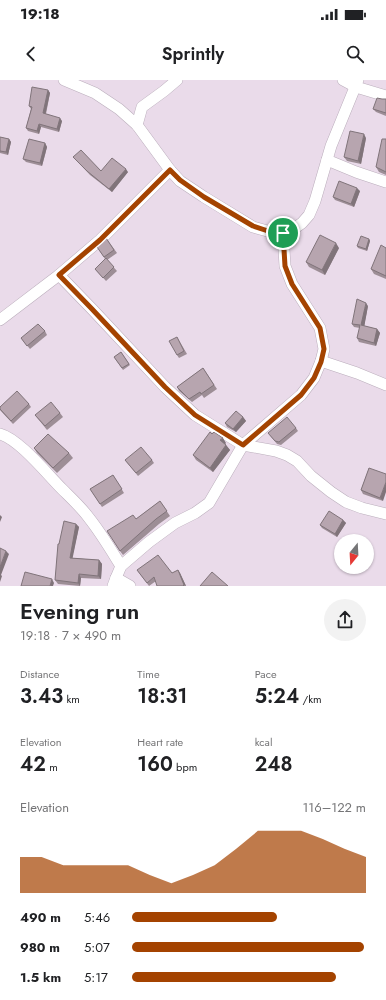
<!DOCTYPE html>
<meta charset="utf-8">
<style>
:root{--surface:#fff;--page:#f2f2f2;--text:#202124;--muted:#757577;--accent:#a44300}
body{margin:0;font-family:Jost,sans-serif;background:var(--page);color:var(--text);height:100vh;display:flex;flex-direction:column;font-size:15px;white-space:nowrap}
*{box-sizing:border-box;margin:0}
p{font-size:13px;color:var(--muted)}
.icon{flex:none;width:22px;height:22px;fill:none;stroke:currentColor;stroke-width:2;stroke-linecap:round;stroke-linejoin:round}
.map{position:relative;height:506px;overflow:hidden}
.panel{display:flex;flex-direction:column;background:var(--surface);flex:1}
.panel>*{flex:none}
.needle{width:26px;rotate:198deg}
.tools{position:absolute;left:334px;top:454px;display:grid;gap:8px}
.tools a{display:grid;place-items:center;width:40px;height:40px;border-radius:50%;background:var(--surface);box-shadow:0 1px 3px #0004;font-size:20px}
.pin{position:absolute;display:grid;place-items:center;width:34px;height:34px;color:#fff;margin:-17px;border:2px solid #fff;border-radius:50%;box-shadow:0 1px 4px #0007}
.round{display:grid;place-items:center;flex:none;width:42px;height:42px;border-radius:21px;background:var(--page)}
.head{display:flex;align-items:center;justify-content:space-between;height:68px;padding:0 20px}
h1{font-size:22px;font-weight:600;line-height:30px}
.stats{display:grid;grid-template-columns:repeat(3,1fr);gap:6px;height:68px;padding:4px 20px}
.stats div{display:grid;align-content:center}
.stats b{font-size:20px;font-weight:600}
.stats small{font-size:11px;font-weight:400}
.stats p{font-size:11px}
.chart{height:112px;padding:8px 20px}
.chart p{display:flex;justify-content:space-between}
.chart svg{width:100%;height:72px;margin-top:4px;fill:var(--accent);opacity:.7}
ul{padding:0 20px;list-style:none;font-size:13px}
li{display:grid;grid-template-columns:64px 48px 1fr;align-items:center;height:30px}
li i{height:10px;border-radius:5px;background:var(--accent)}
.status{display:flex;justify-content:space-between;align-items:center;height:28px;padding:0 20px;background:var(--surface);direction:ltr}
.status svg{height:11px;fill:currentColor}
header{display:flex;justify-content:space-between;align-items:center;height:52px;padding:0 20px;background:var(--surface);font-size:18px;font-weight:600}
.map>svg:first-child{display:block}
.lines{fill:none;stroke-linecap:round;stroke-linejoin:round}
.minor-casing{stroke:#bbaebc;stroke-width:12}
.minor{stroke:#fff;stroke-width:11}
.wall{fill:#9d8e96}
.shaded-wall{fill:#80747a}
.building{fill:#b7a5af;stroke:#80747a}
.route-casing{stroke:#fff;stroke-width:8}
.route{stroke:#a44300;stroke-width:5}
</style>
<div class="status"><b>19:18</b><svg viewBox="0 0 49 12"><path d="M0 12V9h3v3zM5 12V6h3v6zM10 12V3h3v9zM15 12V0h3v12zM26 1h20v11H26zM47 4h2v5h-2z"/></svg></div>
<header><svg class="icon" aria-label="back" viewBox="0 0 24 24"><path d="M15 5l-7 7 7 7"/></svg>Sprintly<svg class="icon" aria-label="search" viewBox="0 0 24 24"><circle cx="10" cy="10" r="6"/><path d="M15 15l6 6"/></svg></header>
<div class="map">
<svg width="386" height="506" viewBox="0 0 386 506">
<rect width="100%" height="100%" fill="#eadbea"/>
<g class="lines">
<defs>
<g id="minor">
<polyline points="64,0 95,13 119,29 137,45 170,90 180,101 204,117 253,147 271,152 283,153 292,150 302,143 309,135 315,121 331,66 358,0"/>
<polyline points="343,0 356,7 386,16"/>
<polyline points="137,45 142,27 164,11 177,0"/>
<polyline points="327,80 356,92 386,102"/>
<polyline points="59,195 92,229 165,307 195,335 243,365 276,371 287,375 297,381 311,396 331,412 346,422 362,428 386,434"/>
<polyline points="0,240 59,195 100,160 170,90"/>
<polyline points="321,281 357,293 386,305"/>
<path d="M0,354c19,5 47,40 62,55 9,9 19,18 27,29 12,15 22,32 32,48"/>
<polyline points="116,498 130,506"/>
<polyline points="113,506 116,498 121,486 149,462 175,443 195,433 209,423 243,365 301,315 314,298 321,281 324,269 320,248 292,204 285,186 283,153"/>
</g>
</defs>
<use href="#minor" class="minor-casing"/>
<use href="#minor" class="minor"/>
</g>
<g class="wall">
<polygon points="48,10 50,13 46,34 62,41 59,52 41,47 39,54 28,51 26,48 31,29 29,26"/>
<polygon points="382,19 386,19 386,36 376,32 373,29"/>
<polygon points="0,57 9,59 11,62 8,75 0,73"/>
<polygon points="366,58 361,84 347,81 344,77"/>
<polygon points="386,59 386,95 379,92 376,87"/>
<polygon points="45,63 47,67 42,86 26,82 23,79"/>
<polygon points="73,77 101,91 128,92 112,112 90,95 76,80"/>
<polygon points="360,111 354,127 335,120 333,117"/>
<polygon points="106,158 117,173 107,180 117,191 106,201 95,189 105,179 97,167"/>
<polygon points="369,159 370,161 367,171 358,168 357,166"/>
<polygon points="339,168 325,195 309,187 306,182"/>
<polygon points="386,168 386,199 374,194 371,189"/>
<polygon points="368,226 364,246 377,249 380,253 376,266 359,262 357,258 360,248 354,247 352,244"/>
<polygon points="45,251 47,255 30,269 21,258"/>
<polygon points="177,257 187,274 179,278 177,275"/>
<polygon points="121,272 130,285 123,290 114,277"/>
<polygon points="203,288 217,309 204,318 202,315 192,322 179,311 177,307"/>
<polygon points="29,324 31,327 13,344 0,330"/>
<polygon points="60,333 63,337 47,350 35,335"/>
<polygon points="243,337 246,341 236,352 227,347 225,343"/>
<polygon points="296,348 298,351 281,365 277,364 268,353"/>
<polygon points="226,363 225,364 230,370 213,392 196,380 193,375"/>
<polygon points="34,368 69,373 73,378 57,393 37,373"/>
<polygon points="125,380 152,380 154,383 138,396"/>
<polygon points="369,388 383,421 363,414 361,410"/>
<polygon points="113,395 124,413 102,427 90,409"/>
<polygon points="160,421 170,436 159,444 123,475 120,471 136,439"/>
<polygon points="343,440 346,443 337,457 322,448 320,445"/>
<polygon points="76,444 79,447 72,478 99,480 102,484 101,499 81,498 80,506 58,504 55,500 59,464"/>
<polygon points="137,490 172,493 178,490 180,493 186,506 157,506 156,501 149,506"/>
</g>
<g class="shaded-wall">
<polygon points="48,10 50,13 45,36 43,33"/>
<polygon points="60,38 62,41 59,52 57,49"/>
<polygon points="39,44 41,47 39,54 37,51"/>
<polygon points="364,54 366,58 361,84 358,81"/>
<polygon points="9,59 11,62 8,75 6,72"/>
<polygon points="45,63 47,67 42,86 40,83"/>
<polygon points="126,89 128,92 112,112 109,109"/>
<polygon points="357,108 360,111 354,127 351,124"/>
<polygon points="369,159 370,161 367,171 366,169"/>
<polygon points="336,163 339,168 325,195 322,190"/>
<polygon points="366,223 368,226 364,248 361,245"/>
<polygon points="377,249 380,253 376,266 374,263"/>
<polygon points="243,337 246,341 236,352 233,349"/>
<polygon points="223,358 226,363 224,365 220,360"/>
<polygon points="226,365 230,370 213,392 210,388"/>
<polygon points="386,402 386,412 383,421 380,418"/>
<polygon points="0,435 2,437 0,442"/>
<polygon points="343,440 346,443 337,457 335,454"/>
<polygon points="76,444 79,447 72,481 70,478"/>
<polygon points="6,471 9,474 1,495 2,496 0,502 0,487"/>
<polygon points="99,480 102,484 101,499 98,496"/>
<polygon points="178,490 180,493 186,506 184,505"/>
<polygon points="79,494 81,498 80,506 78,503"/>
<polygon points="52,499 54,503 53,506 50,506"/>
</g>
<g class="building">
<polygon points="32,7 48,10 43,33 60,38 57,49 39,44 37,51 26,48 32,27 29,26"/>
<polygon points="377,18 382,19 386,19 386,33 373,29"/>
<polygon points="350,51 364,54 358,81 344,77"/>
<polygon points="0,57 9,59 6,72 0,71"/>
<polygon points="29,59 45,63 40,83 23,79"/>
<polygon points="382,59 386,59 386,92 376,87"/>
<polygon points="81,70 101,91 112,78 126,89 109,109 87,91 73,77"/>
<polygon points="339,101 357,108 351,124 333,117"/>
<polygon points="320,155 336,163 322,190 306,182"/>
<polygon points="361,156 369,159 366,169 357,166"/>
<polygon points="106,158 114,170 104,177 97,167"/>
<polygon points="381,165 386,168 386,196 371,189"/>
<polygon points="106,178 114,187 103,198 95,189"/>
<polygon points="357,219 366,223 361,245 377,249 374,263 357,258 360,245 352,244"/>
<polygon points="38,244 45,251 27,266 21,258"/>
<polygon points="177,257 184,271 177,275 169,261"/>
<polygon points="121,272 129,284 122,288 114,277"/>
<polygon points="203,288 214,305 201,314 200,312 189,319 177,307"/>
<polygon points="17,311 29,324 11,341 0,329 0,327"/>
<polygon points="51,322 60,333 45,346 35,335"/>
<polygon points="236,331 243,337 233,349 225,343"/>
<polygon points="287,337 296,348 279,362 275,361 268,353"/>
<polygon points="210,352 212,354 214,352 223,358 220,360 226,365 210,388 193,375"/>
<polygon points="48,354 69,373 53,388 34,368"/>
<polygon points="141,367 152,380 136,393 125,380"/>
<polygon points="369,388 386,394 386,402 380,418 361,410"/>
<polygon points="113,395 122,409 100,424 90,409"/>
<polygon points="160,421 167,431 156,439 120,471 107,451 133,435 136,439"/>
<polygon points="329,431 343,440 335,454 320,445"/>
<polygon points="64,441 76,444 70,478 99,480 98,496 79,494 78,503 55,500 58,464 59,464"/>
<polygon points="0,468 6,471 0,487"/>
<polygon points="158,475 172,493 178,490 184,505 183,506 157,506 154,497 147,503 137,490"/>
<polygon points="25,492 52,499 50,506 21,506"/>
<polygon points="212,492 228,506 200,506"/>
</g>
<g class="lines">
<defs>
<polygon id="route" points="170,90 180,100 204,117 253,146 271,152 283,153 285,186 292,204 320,248 324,269 321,282 314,298 301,315 243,365 195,335 165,307 92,229 59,195 100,160"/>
</defs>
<use href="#route" class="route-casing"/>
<use href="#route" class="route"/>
</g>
</svg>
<div class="tools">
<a><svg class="needle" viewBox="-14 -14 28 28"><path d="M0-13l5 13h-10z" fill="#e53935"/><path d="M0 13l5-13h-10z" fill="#757577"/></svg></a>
</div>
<div class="pin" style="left:283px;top:153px;background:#1e9e55"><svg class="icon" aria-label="arrive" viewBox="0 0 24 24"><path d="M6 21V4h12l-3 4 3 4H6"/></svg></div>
</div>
<section class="panel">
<div class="head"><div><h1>Evening run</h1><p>19:18 · 7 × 490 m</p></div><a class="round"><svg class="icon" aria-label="share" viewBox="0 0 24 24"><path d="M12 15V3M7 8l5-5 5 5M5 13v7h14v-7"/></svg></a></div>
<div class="stats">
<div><p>Distance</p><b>3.43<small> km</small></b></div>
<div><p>Time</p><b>18:31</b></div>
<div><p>Pace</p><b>5:24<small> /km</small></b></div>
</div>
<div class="stats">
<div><p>Elevation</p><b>42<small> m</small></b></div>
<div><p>Heart rate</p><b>160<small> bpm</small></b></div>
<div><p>kcal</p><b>248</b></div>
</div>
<div class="chart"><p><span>Elevation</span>116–122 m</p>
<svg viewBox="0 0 160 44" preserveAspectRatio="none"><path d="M0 44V22L10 22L20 27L30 27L40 27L50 27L60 33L70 38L80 33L90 27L100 17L110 6L120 6L130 6L140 11L150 17L160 22V44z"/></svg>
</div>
<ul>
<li><b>490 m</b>5:46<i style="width:62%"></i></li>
<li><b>980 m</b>5:07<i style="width:99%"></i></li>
<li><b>1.5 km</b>5:17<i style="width:87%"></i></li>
</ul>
</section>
